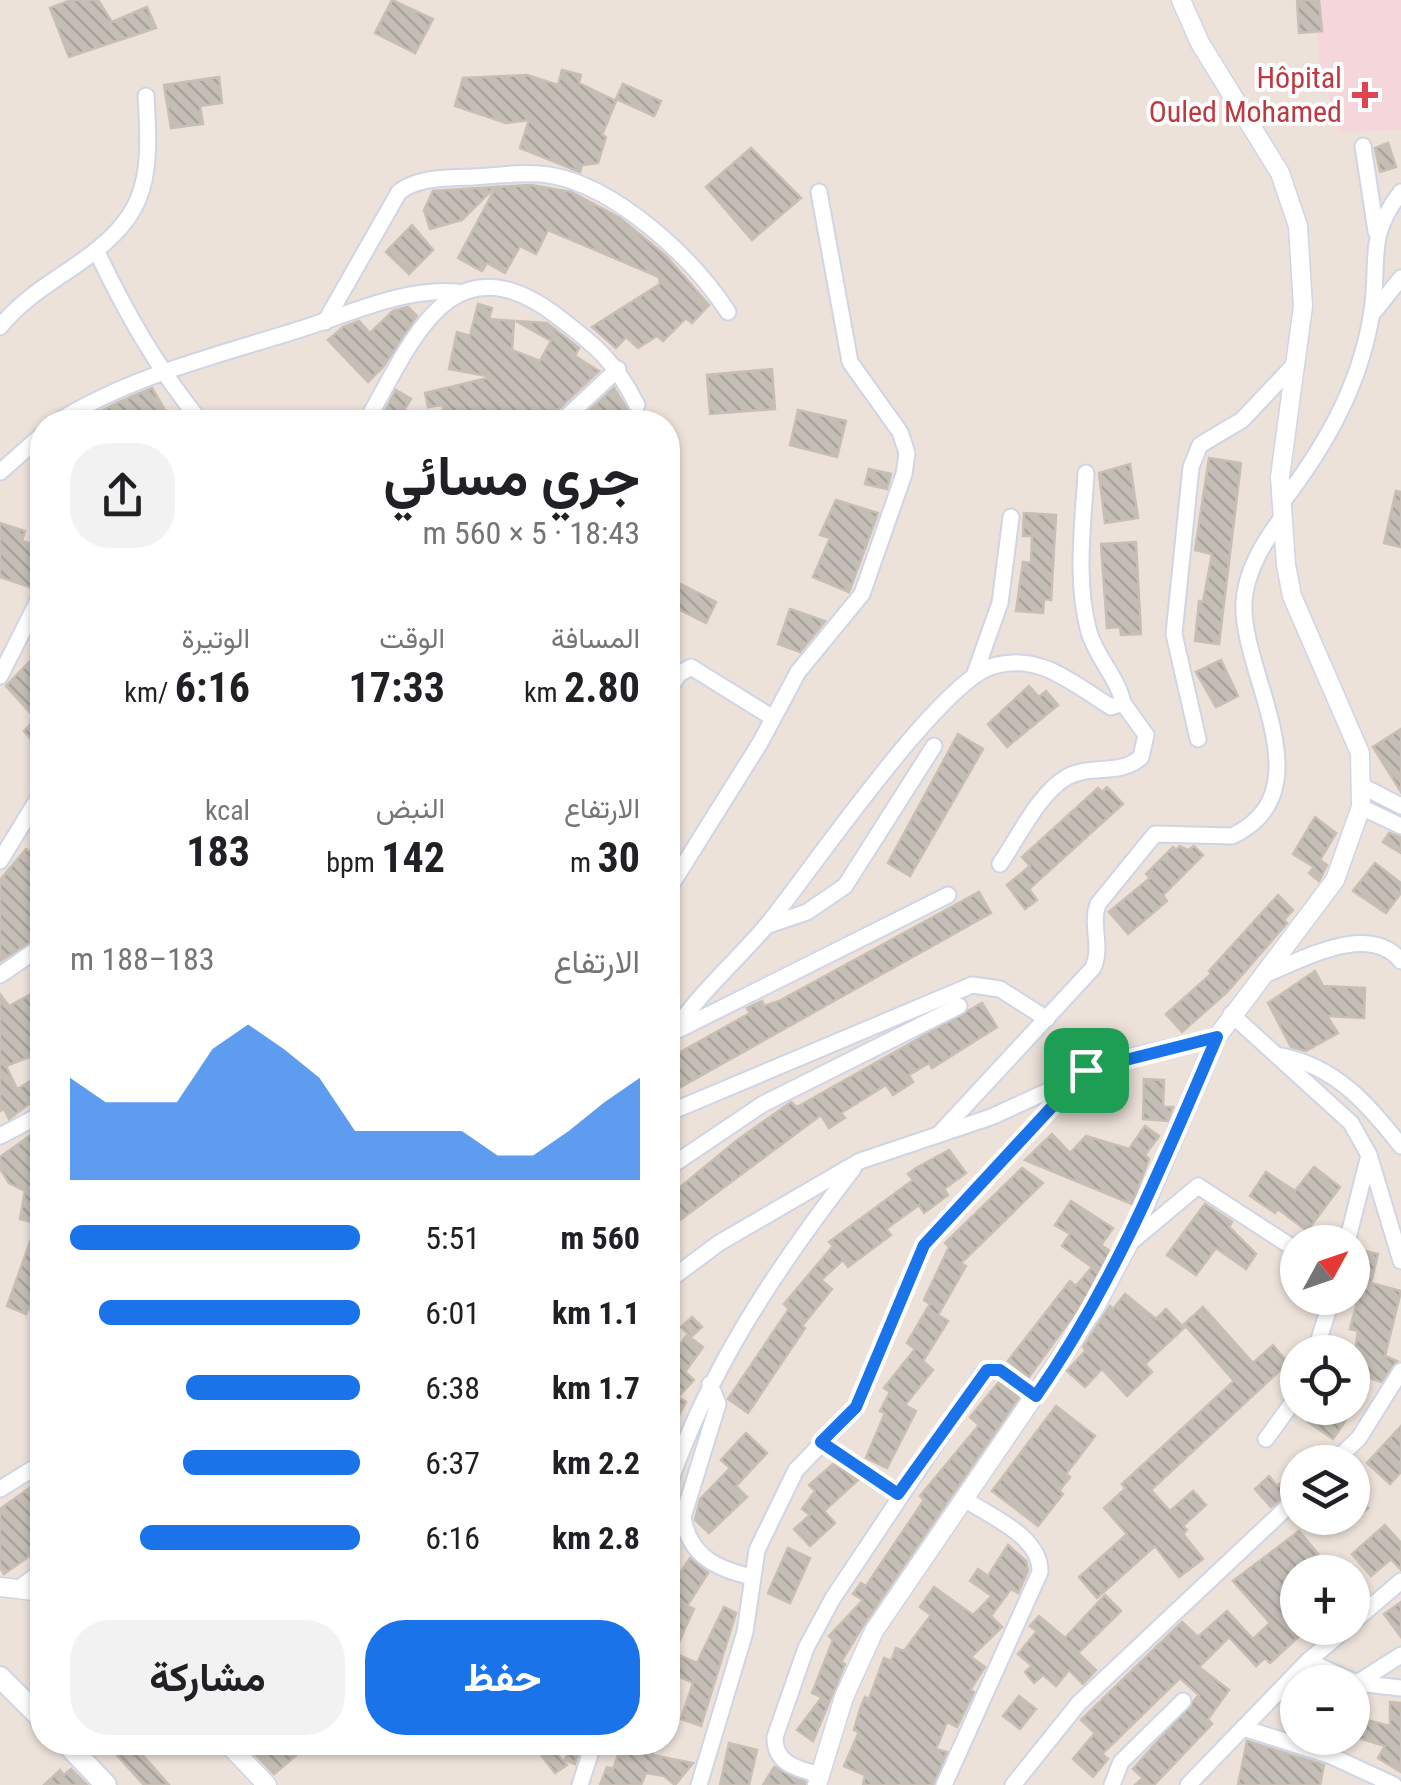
<!DOCTYPE html>
<html lang="ar">
<meta charset="utf-8">
<style>
:root{--surface:#fff;--page:#f2f2f2;--text:#202124;--muted:#757577;--accent:#1a73e8}
body{margin:0;font-family:"Roboto Condensed",Vazirmatn,sans-serif;background:var(--page);color:var(--text);direction:rtl;height:100vh;display:flex;flex-direction:column;font-size:38px;white-space:nowrap}
*{box-sizing:border-box;margin:0}
p{font-size:32px;color:var(--muted)}
.icon{flex:none;width:55px;height:55px;fill:none;stroke:currentColor;stroke-width:2;stroke-linecap:round;stroke-linejoin:round}
.map{position:relative;flex:1;overflow:hidden;direction:ltr}
.side{position:absolute;left:30px;top:410px;width:650px;height:1345px;display:flex;flex-direction:column;background:var(--surface);border-radius:40px;box-shadow:0 2px 8px #0004;direction:rtl}
.side>*{flex:none}
.needle{width:65px;rotate:50deg}
.fabs{position:absolute;left:1280px;top:1225px;display:grid;gap:20px}
.fabs a{display:grid;place-items:center;width:90px;height:90px;border-radius:50%;background:var(--surface);box-shadow:0 2px 8px #0004;font-size:50px}
.pin{position:absolute;display:grid;place-items:center;width:85px;height:85px;color:#fff;margin:-42px;border-radius:20px;box-shadow:0 5px 15px #0006}
.round{display:grid;place-items:center;flex:none;width:105px;height:105px;border-radius:40px;background:var(--page)}
.overview{display:flex;align-items:center;justify-content:space-between;height:170px;padding:0 40px}
h1{font-size:55px;font-weight:700;line-height:75px}
.stats{display:grid;grid-template-columns:repeat(3,1fr);gap:15px;height:170px;padding:10px 40px}
.stats div{display:grid;align-content:center}
.stats b{font-size:42px;font-weight:700}
.stats small{font-size:28px;font-weight:400}
.stats p{font-size:28px}
.chart{height:280px;padding:20px 40px}
.chart p{display:flex;justify-content:space-between}
.chart svg{width:100%;height:180px;margin-top:10px;fill:var(--accent);opacity:.7}
.cta{display:flex;gap:20px;margin-top:auto;padding:20px 40px}
.cta a{flex:1;height:115px;border-radius:40px;background:var(--accent);color:#fff;font-size:40px;font-weight:700;line-height:115px;text-align:center}
.cta a+a{background:var(--page);color:var(--text)}
ul{padding:0 40px;list-style:none;font-size:32px}
li{display:grid;grid-template-columns:160px 120px 1fr;align-items:center;height:75px}
li i{height:25px;border-radius:12px;background:var(--accent)}
.map>svg:first-child{display:block}
.medical{fill:#f4d6db}
.building{fill:url(#building-back-hatch);stroke:#c8beb3;stroke-width:2.5}
.lines{fill:none;stroke-linecap:round;stroke-linejoin:round}
.minor-casing{stroke:#cfd5e4;stroke-width:19}
.tertiary-casing{stroke:#cfd5e4;stroke-width:21}
.secondary-casing{stroke:#cfd5e4;stroke-width:24}
.minor{stroke:#fff;stroke-width:15}
.tertiary{stroke:#fff;stroke-width:18}
.secondary{stroke:#fff;stroke-width:20}
.route-casing{stroke:#fff;stroke-width:20}
.route{stroke:#1a73e8;stroke-width:12}
.health-dot{fill:#e0444e;stroke:#fff;stroke-width:4}
.labels{text-anchor:middle;stroke-width:8;stroke-linejoin:round;paint-order:stroke}
.health-label{font-size:30px;fill:#be3a42;stroke:#fff;text-anchor:end}
</style>
<div class="map">
<svg width="1401" height="1785" viewBox="0 0 1401 1785">
<defs>
<pattern id="building-back-hatch" width="6" height="6" patternUnits="userSpaceOnUse" patternTransform="scale(2.5)"><rect width="6" height="6" fill="#c4beb6"/><path d="M-1 5l2 2M0 0l6 6M5-1l2 2" fill="none" stroke="#a8a39c"/></pattern>
</defs>
<rect width="100%" height="100%" fill="#ede2da"/>
<polygon class="medical" points="1316,0 1401,0 1401,130 1339,132 1319,61"/>
<g class="building">
<polygon points="71,0 98,0 112,22 147,7 156,28 69,57 50,8"/>
<polygon points="392,0 433,19 415,53 375,33"/>
<polygon points="1297,0 1319,0 1322,31 1299,33"/>
<polygon points="562,70 581,75 579,83 616,101 602,135 606,137 598,163 582,165 580,172 520,148 529,120 506,123 455,106 463,78 527,75 558,85"/>
<polygon points="219,77 222,103 200,106 203,124 171,128 164,85"/>
<polygon points="623,84 661,101 654,116 616,99"/>
<polygon points="1388,143 1396,167 1380,172 1375,148"/>
<polygon points="751,148 801,198 752,240 706,187"/>
<polygon points="531,185 571,192 620,218 666,256 709,305 692,323 686,318 663,341 657,336 638,348 626,337 616,348 592,327 660,284 659,277 548,230 536,254 520,246 505,273 487,263 482,271 458,258 496,187"/>
<polygon points="495,187 462,220 430,229 424,210 433,191"/>
<polygon points="412,225 433,250 409,274 386,252"/>
<polygon points="478,304 492,308 489,319 514,321 512,350 540,361 551,341 516,321 547,323 579,348 575,356 599,371 553,414 550,422 444,422 443,405 428,407 425,393 492,377 449,369 457,332 470,336"/>
<polygon points="408,307 417,316 383,367 368,382 328,340 343,327 359,321 370,333 393,311"/>
<polygon points="772,369 775,409 710,414 707,375"/>
<polygon points="152,388 172,422 79,422 119,402"/>
<polygon points="614,388 630,414 641,415 632,422 577,422"/>
<polygon points="396,390 411,399 397,421 384,413"/>
<polygon points="798,410 846,421 837,457 790,445"/>
<polygon points="1209,458 1241,463 1219,644 1195,641 1199,601 1203,602 1212,554 1195,550"/>
<polygon points="1130,464 1138,518 1105,523 1099,473"/>
<polygon points="869,469 891,474 887,489 865,484"/>
<polygon points="1396,491 1401,492 1401,547 1384,543"/>
<polygon points="836,500 878,513 849,592 813,577 830,538 820,535"/>
<polygon points="1024,513 1056,515 1051,600 1044,599 1043,613 1016,611 1023,562 1031,563 1032,536 1023,536"/>
<polygon points="0,523 25,531 22,541 42,547 42,582 32,588 0,577"/>
<polygon points="1136,542 1141,634 1121,635 1120,627 1107,628 1101,544"/>
<polygon points="677,582 716,602 706,623 678,609 668,631 668,601"/>
<polygon points="790,609 825,621 800,652 778,644"/>
<polygon points="1221,660 1238,696 1216,707 1196,672"/>
<polygon points="29,662 42,676 42,752 24,731 36,719 6,686"/>
<polygon points="1029,686 1039,697 1046,691 1058,705 1007,747 988,724"/>
<polygon points="1401,729 1401,792 1373,747"/>
<polygon points="958,734 983,749 910,876 888,863"/>
<polygon points="1107,787 1123,804 1029,889 1037,900 1025,909 1007,885 1030,866 1022,857 1098,788 1102,792"/>
<polygon points="1315,817 1336,833 1320,860 1327,865 1319,881 1309,873 1314,867 1293,854"/>
<polygon points="1389,833 1401,837 1401,853 1383,842"/>
<polygon points="1180,846 1188,850 1194,846 1203,855 1163,895 1167,901 1128,934 1109,912 1150,878 1146,874 1173,847 1176,850"/>
<polygon points="42,848 42,935 0,961 0,880 26,849 32,854"/>
<polygon points="1375,863 1401,883 1401,893 1386,913 1353,891"/>
<polygon points="979,892 991,913 668,1094 668,1059 750,1013 747,1008 762,1001 764,1006 779,1001"/>
<polygon points="1278,895 1293,910 1284,920 1287,923 1227,992 1182,1032 1166,1014 1211,974 1209,971"/>
<polygon points="1315,971 1323,986 1365,988 1364,1018 1327,1016 1338,1033 1306,1051 1291,1047 1268,1003"/>
<polygon points="42,988 42,1052 6,1066 17,1089 42,1074 42,1094 9,1119 4,1109 0,1111 0,994 9,1006"/>
<polygon points="982,1003 997,1027 932,1068 929,1063 909,1075 913,1082 893,1095 886,1085 841,1113 845,1118 829,1128 821,1115 668,1229 668,1197 736,1141 791,1102 797,1107"/>
<polygon points="1144,1079 1164,1080 1163,1107 1173,1107 1168,1121 1143,1119"/>
<polygon points="1145,1126 1159,1136 1145,1155 1149,1159 1132,1204 1025,1160 1052,1134 1070,1153 1086,1136 1129,1149"/>
<polygon points="42,1127 42,1277 26,1314 7,1306 37,1223 20,1219 25,1191 9,1183 0,1169 0,1157"/>
<polygon points="949,1150 966,1173 944,1189 948,1195 924,1213 919,1205 886,1229 891,1235 848,1267 843,1260 821,1280 832,1289 802,1326 805,1328 748,1413 728,1399 789,1309 784,1304 833,1246 829,1242 913,1180 908,1174 916,1168"/>
<polygon points="1314,1167 1340,1187 1307,1231 1278,1209 1275,1213 1250,1196 1266,1172 1295,1191"/>
<polygon points="1022,1168 1043,1183 961,1263 966,1266 938,1315 948,1321 923,1361 933,1370 905,1405 916,1411 887,1468 866,1458 885,1413 880,1411 890,1392 884,1388 915,1349 907,1343 930,1304 924,1300 949,1247 945,1243"/>
<polygon points="1071,1201 1113,1228 1101,1245 1110,1251 1084,1301 1029,1377 1008,1361 1070,1281 1076,1286 1092,1267 1062,1246 1070,1234 1055,1225"/>
<polygon points="1205,1204 1232,1222 1229,1227 1256,1254 1246,1269 1216,1248 1196,1275 1167,1255"/>
<polygon points="1360,1250 1378,1254 1371,1283 1401,1291 1385,1356 1397,1361 1381,1382 1352,1371 1358,1331 1350,1329 1359,1294 1352,1292 1352,1279"/>
<polygon points="1125,1294 1156,1319 1166,1309 1184,1328 1145,1364 1152,1372 1127,1396 1102,1369 1085,1387 1067,1371 1086,1350 1083,1347 1110,1306 1113,1309"/>
<polygon points="1203,1307 1253,1363 1273,1345 1288,1363 1151,1490 1170,1511 1193,1491 1206,1505 1183,1526 1187,1530 1183,1534 1203,1559 1179,1577 1155,1546 1097,1598 1079,1577 1127,1534 1104,1508 1126,1488 1122,1484 1234,1381 1184,1324"/>
<polygon points="692,1317 702,1327 691,1337 681,1327"/>
<polygon points="687,1335 703,1347 685,1372 694,1380 678,1397 686,1402 668,1435 668,1361"/>
<polygon points="999,1382 1019,1397 864,1624 841,1662 845,1664 813,1741 797,1730 822,1697 812,1693 833,1640 829,1636 863,1600 853,1594 861,1583 866,1586 924,1500 920,1496 979,1425 970,1417"/>
<polygon points="1056,1406 1095,1436 1066,1474 1070,1477 1059,1491 1063,1494 1038,1526 992,1491"/>
<polygon points="1318,1408 1354,1408 1333,1439 1308,1422"/>
<polygon points="1401,1426 1401,1472 1390,1484 1367,1463"/>
<polygon points="746,1433 767,1453 736,1486 747,1497 709,1533 695,1520 700,1499 730,1468 721,1460"/>
<polygon points="833,1464 858,1480 824,1511 835,1523 810,1546 794,1529 810,1515 802,1509 815,1491 809,1485"/>
<polygon points="1298,1469 1298,1486 1271,1507 1255,1489 1269,1476 1277,1486"/>
<polygon points="42,1479 42,1547 4,1574 0,1567 0,1509"/>
<polygon points="1352,1492 1368,1508 1352,1522"/>
<polygon points="1385,1525 1401,1543 1401,1570 1391,1559 1371,1576 1352,1554"/>
<polygon points="1299,1531 1318,1554 1286,1583 1298,1596 1298,1628 1308,1628 1270,1663 1265,1658 1256,1666 1229,1637 1199,1667 1229,1690 1208,1719 1212,1724 1154,1785 1135,1785 1143,1778 1133,1769 1199,1695 1180,1678 1102,1754 1108,1759 1093,1777 1073,1759 1095,1733 1081,1720 1182,1622 1198,1637 1227,1611 1253,1639 1270,1623 1233,1581"/>
<polygon points="1008,1545 1026,1561 1028,1570 1018,1593 1011,1589 991,1616 1002,1627 971,1657 985,1667 970,1690 974,1692 957,1727 947,1722 936,1749 947,1752 933,1785 863,1785 865,1775 844,1766 859,1732 854,1730 860,1709 865,1697 869,1699 884,1658 891,1661 896,1648 904,1651 931,1615 920,1607 934,1587 973,1615 992,1596 970,1581 978,1569 988,1576"/>
<polygon points="788,1548 810,1558 790,1603 768,1593"/>
<polygon points="690,1558 708,1573 687,1606 694,1609 674,1653 697,1663 724,1607 736,1613 701,1726 681,1719 693,1683 668,1671 668,1609 674,1594 668,1591"/>
<polygon points="1105,1595 1121,1611 1078,1653 1096,1670 1083,1684 1069,1670 1056,1686 1043,1675 1034,1683 1025,1672 1032,1666 1018,1654 1037,1631 1030,1626 1039,1616 1065,1638"/>
<polygon points="1401,1602 1401,1637 1384,1614"/>
<polygon points="1019,1696 1036,1709 1020,1729 1003,1716"/>
<polygon points="1390,1702 1401,1703 1401,1772 1378,1758 1385,1746 1352,1736 1352,1716 1390,1726"/>
<polygon points="1247,1741 1324,1765 1320,1785 1238,1785"/>
<polygon points="105,1742 131,1742 169,1785 144,1785"/>
<polygon points="265,1742 312,1742 274,1774 253,1752"/>
<polygon points="546,1742 567,1765 555,1773 537,1750"/>
<polygon points="572,1742 582,1742 575,1764 565,1760"/>
<polygon points="623,1742 655,1742 652,1755 693,1763 675,1785 664,1776 646,1773 641,1785 600,1785 607,1767 613,1769"/>
<polygon points="729,1743 757,1750 749,1785 720,1785"/>
<polygon points="774,1767 805,1782 805,1785 763,1785"/>
<polygon points="71,1769 87,1785 44,1785 60,1770 64,1775"/>
</g>
<g class="lines">
<defs>
<g id="minor">
<polyline points="1363,146 1376,231"/>
<path d="M96,250c30,63 61,118 105,172"/>
<polyline points="1372,314 1401,278"/>
<path d="M325,322l74,-130c19,-15 50,-14 74,-15 24,-1 53,-6 76,-2 67,11 144,83 179,137"/>
<path d="M0,327c18,-23 42,-39 66,-55 80,-53 86,-83 80,-176"/>
<path d="M57,422c73,-46 162,-67 244,-93 48,-15 105,-42 156,-37"/>
<path d="M366,422c46,-80 84,-187 191,-106 38,29 58,45 80,89"/>
<polyline points="561,422 618,369"/>
<polyline points="0,472 42,435"/>
<path d="M1281,504c43,-56 78,-116 90,-187 10,-53 -7,-78 30,-125"/>
<polyline points="0,676 42,593"/>
<polyline points="974,676 1000,603 1011,517"/>
<polyline points="668,691 679,674 691,667 773,718"/>
<polyline points="1198,739 1174,634 1191,467 1200,445 1242,420 1294,365"/>
<polyline points="1362,786 1401,806"/>
<polyline points="1361,807 1401,826"/>
<polyline points="0,861 42,792"/>
<path d="M1000,864c18,-26 39,-71 67,-87 24,-13 54,-1 74,-20l5,-22 -23,-32"/>
<polyline points="668,890 760,743 798,672 862,594 904,474 907,453 900,432 850,362 819,192"/>
<polyline points="766,926 807,912 845,886 934,746"/>
<polyline points="0,975 42,946"/>
<path d="M1261,976c38,-14 107,-56 140,-15"/>
<polyline points="1231,1014 1351,1123 1369,1155 1401,1261"/>
<polyline points="676,1031 948,895"/>
<path d="M668,1041c26,-44 66,-77 99,-116 43,-53 172,-243 226,-259 47,-14 80,18 118,41l12,-4c-5,-25 -27,-46 -34,-71 -14,-52 -6,-106 -3,-159"/>
<path d="M1282,1056c54,11 86,48 119,90"/>
<polyline points="668,1113 972,985 1000,989 1047,1019"/>
<path d="M940,1133l153,-165c10,-22 -3,-43 5,-64l57,-70 77,2c96,-45 8,-163 12,-234 2,-31 19,-59 37,-83"/>
<polyline points="0,1136 42,1114"/>
<polyline points="668,1168 763,1104 959,1006"/>
<polyline points="1131,1242 1198,1186 1298,1251"/>
<polyline points="1347,1242 1368,1159"/>
<polyline points="668,1281 719,1243 860,1161 991,1117 1116,1060 1217,1037"/>
<polyline points="1315,1352 1332,1298"/>
<path d="M710,1384l8,20 -35,113c6,39 34,52 69,60"/>
<polyline points="1266,1439 1298,1395"/>
<polyline points="821,1442 899,1494"/>
<polyline points="1334,1462 1359,1438 1401,1371"/>
<path d="M668,1488c40,-118 109,-221 185,-319"/>
<polyline points="0,1489 42,1463"/>
<polyline points="18,1589 42,1571"/>
<polyline points="1352,1623 1401,1581"/>
<polyline points="1308,1661 1357,1683 1401,1688"/>
<polyline points="1357,1683 1401,1655"/>
<polyline points="1243,1728 1329,1755 1394,1785"/>
<path d="M820,1775c-22,-6 -46,-11 -45,-38l31,-89 27,-50 150,-225 17,-4 36,27"/>
<polyline points="580,1785 594,1742"/>
<polyline points="699,1785 745,1632 757,1550 796,1470 857,1407 924,1245 1087,1070"/>
<path d="M944,1785l96,-213c1,-36 -51,-56 -77,-74"/>
<polyline points="1013,1785 1079,1703 1298,1497"/>
<polyline points="1112,1785 1121,1762 1183,1701"/>
<polyline points="1188,1785 1308,1661 1347,1628"/>
</g>
<g id="tertiary">
<polyline points="0,1587 42,1592"/>
<polyline points="226,1742 267,1785"/>
<polyline points="817,1785 844,1697 874,1631 1095,1307 1128,1245 1217,1037 1335,880 1361,807 1360,753 1292,596 1286,565 1280,477 1303,306 1298,226 1280,173 1200,43 1181,0"/>
</g>
<g id="secondary">
<polyline points="0,1677 42,1719"/>
<polyline points="65,1742 106,1785"/>
</g>
</defs>
<use href="#minor" class="minor-casing"/>
<use href="#tertiary" class="tertiary-casing"/>
<use href="#secondary" class="secondary-casing"/>
<use href="#minor" class="minor"/>
<use href="#tertiary" class="tertiary"/>
<use href="#secondary" class="secondary"/>
</g>
<g class="lines">
<defs>
<path id="route" d="M1217,1037c-53,124 -103,247 -181,359l-36,-26h-13l-89,124 -77,-52 35,-35 68,-162 162,-175z"/>
</defs>
<use href="#route" class="route-casing"/>
<use href="#route" class="route"/>
</g>
<path class="health-dot" d="M1360 80h10v10h10v10h-10v10h-10v-10h-10v-10h10z"/>
<g class="labels">
<g class="health-label">
<text x="1342" y="88">Hôpital<tspan x="1342" dy="34">Ouled Mohamed</tspan></text>
</g>
</g>
</svg>
<div class="fabs">
<a><svg class="needle" viewBox="-14 -14 28 28"><path d="M0-13l5 13h-10z" fill="#e53935"/><path d="M0 13l5-13h-10z" fill="#757577"/></svg></a>
<a><svg class="icon" aria-label="locate" viewBox="0 0 24 24"><circle cx="12" cy="12" r="6"/><path d="M12 2v4M12 18v4M2 12h4M18 12h4"/></svg></a>
<a><svg class="icon" aria-label="layers" viewBox="0 0 24 24"><path d="M12 4l9 5-9 5-9-5zM3 14l9 5 9-5"/></svg></a>
<a>+</a>
<a>−</a>
</div>
<div class="pin" style="left:1086px;top:1070px;background:#1e9e55"><svg class="icon" aria-label="arrive" viewBox="0 0 24 24"><path d="M6 21V4h12l-3 4 3 4H6"/></svg></div>
<section class="side">
<div class="overview"><div><h1>جري مسائي</h1><p>18:43 · 5 × 560 m</p></div><a class="round"><svg class="icon" aria-label="share" viewBox="0 0 24 24"><path d="M12 15V3M7 8l5-5 5 5M5 13v7h14v-7"/></svg></a></div>
<div class="stats">
<div><p>المسافة</p><b>2.80<small> km</small></b></div>
<div><p>الوقت</p><b>17:33</b></div>
<div><p>الوتيرة</p><b>6:16<small> /km</small></b></div>
</div>
<div class="stats">
<div><p>الارتفاع</p><b>30<small> m</small></b></div>
<div><p>النبض</p><b>142<small> bpm</small></b></div>
<div><p>kcal</p><b>183</b></div>
</div>
<div class="chart"><p><span>الارتفاع</span>183–188 m</p>
<svg viewBox="0 0 160 44" preserveAspectRatio="none"><path d="M0 44V19L10 25L20 25L30 25L40 12L50 6L60 12L70 19L80 32L90 32L100 32L110 32L120 38L130 38L140 32L150 25L160 19V44z"/></svg>
</div>
<ul>
<li><b>560 m</b>5:51<i style="width:100%"></i></li>
<li><b>1.1 km</b>6:01<i style="width:90%"></i></li>
<li><b>1.7 km</b>6:38<i style="width:60%"></i></li>
<li><b>2.2 km</b>6:37<i style="width:61%"></i></li>
<li><b>2.8 km</b>6:16<i style="width:76%"></i></li>
</ul>
<div class="cta"><a>حفظ</a><a>مشاركة</a></div>
</section>
</div>
